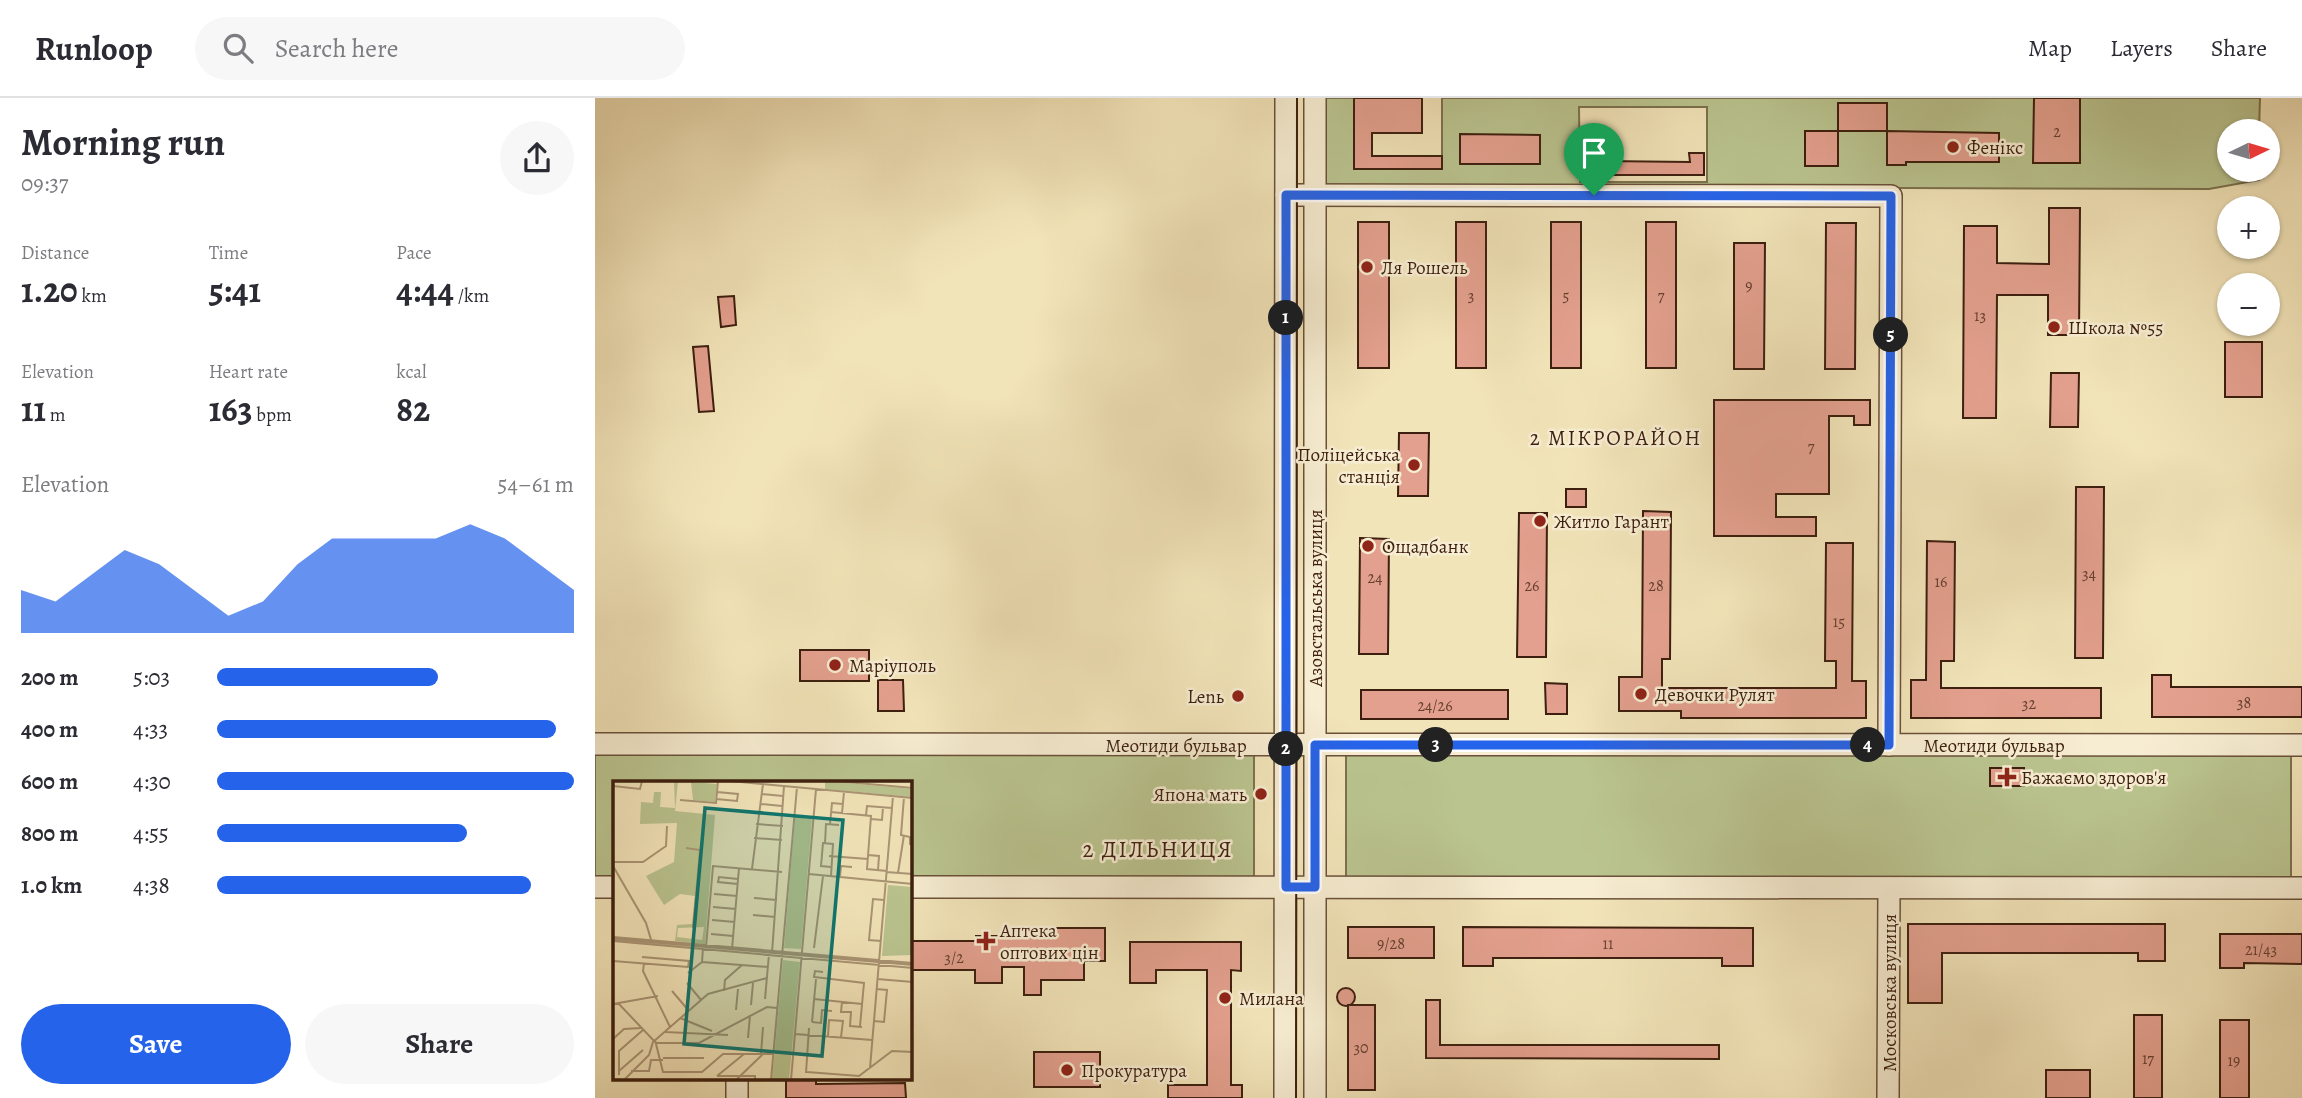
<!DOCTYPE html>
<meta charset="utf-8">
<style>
:root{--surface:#fff;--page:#f7f7f7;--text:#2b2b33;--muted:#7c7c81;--line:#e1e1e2;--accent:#2563eb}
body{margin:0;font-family:Alegreya,serif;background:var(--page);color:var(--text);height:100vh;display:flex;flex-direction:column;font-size:26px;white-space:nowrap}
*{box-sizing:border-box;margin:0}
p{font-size:23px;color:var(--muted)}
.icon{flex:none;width:38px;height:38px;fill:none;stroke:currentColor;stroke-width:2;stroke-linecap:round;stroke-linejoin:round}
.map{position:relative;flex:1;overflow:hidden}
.sheet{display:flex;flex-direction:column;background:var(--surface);width:595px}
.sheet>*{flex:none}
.needle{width:46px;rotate:85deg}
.fabs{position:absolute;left:1622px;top:21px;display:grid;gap:14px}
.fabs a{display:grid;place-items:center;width:63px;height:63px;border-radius:50%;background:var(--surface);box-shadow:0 2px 5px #0004;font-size:35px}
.pin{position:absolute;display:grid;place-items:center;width:60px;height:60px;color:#fff;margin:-72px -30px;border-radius:50% 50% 50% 0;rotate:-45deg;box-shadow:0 0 7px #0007}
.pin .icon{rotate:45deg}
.km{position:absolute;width:35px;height:35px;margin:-18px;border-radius:50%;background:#222;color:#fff;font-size:19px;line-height:35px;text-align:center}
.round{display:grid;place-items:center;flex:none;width:74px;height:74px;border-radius:37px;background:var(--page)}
.overview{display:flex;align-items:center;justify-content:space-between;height:119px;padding:0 21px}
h1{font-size:38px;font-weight:700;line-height:52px}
.figures{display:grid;grid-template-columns:repeat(3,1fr);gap:10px;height:119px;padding:7px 21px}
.figures div{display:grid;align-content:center}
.figures b{font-size:35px;font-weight:700}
.figures small{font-size:19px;font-weight:400}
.figures p{font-size:19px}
.chart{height:196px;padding:14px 21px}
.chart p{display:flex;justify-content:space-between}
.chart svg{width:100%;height:126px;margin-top:7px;fill:var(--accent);opacity:.7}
.action{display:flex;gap:14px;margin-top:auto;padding:14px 21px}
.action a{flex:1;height:80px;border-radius:42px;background:var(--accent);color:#fff;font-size:28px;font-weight:700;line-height:80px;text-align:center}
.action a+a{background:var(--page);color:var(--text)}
ul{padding:0 21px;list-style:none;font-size:23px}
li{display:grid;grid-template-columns:112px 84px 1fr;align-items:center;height:52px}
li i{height:18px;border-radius:9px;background:var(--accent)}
header{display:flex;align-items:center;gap:42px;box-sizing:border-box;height:98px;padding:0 35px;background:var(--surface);border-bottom:2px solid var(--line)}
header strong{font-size:33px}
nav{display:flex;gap:38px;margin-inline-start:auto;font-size:24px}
.search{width:490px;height:63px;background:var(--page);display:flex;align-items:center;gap:18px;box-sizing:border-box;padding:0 24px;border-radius:38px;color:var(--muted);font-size:26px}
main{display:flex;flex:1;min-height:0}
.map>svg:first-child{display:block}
.green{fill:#bac48f;stroke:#7c724f;stroke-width:2;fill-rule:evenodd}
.building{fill:#e3a08e;stroke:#3d1f0f;stroke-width:2}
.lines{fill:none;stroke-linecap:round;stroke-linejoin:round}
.minor-casing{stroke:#6a503a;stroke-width:24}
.minor{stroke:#f7edd2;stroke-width:21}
.tram{stroke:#3d1f0f;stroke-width:2}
.route-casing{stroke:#fff;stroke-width:14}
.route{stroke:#2563eb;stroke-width:9}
.poi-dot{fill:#8f2418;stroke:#f7edd2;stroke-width:2.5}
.labels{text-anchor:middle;stroke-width:5;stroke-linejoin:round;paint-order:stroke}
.number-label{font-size:16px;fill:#663f2f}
.poi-label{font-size:19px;fill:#3d1f0f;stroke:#f7edd2;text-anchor:start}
.street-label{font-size:19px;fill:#3d1f0f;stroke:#f7edd2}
.neighbourhood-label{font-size:21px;letter-spacing:2px;fill:#3d1f0f;stroke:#f7edd2}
.quarter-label{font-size:23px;letter-spacing:2px;fill:#3d1f0f;stroke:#f7edd2}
.inset-road{fill:none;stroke:#aa9575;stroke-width:2}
.view{fill:#0f766e;fill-opacity:0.15;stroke:#0f766e;stroke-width:3.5}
.inset-edge{fill:none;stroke:#3d1f0f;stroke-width:3.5}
</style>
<header>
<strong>Runloop</strong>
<div class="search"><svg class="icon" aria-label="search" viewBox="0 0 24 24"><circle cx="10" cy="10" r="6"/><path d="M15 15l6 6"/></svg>Search here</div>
<nav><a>Map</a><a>Layers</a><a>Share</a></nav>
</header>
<main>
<section class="sheet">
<div class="overview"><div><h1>Morning run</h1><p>09:37</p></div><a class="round"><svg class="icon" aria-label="share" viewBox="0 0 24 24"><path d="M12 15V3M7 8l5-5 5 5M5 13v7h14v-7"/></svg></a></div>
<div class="figures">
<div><p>Distance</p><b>1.20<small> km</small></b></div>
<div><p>Time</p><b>5:41</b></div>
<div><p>Pace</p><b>4:44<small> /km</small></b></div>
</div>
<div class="figures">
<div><p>Elevation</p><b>11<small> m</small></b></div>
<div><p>Heart rate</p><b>163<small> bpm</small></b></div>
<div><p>kcal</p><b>82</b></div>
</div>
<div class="chart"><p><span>Elevation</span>54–61 m</p>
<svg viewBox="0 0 160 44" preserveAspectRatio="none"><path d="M0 44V29L10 33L20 24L30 15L40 20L50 29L60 38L70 33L80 20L90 11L100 11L110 11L120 11L130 6L140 11L150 20L160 29V44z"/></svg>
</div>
<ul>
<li><b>200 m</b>5:03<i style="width:62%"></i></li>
<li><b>400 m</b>4:33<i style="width:95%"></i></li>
<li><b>600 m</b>4:30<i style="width:100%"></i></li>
<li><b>800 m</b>4:55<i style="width:70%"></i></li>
<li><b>1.0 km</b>4:38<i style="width:88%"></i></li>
</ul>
<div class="action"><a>Save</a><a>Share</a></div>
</section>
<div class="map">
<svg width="1707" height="1000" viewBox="0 0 1707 1000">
<rect width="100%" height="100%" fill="#f2e4b9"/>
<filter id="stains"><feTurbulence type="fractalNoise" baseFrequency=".00286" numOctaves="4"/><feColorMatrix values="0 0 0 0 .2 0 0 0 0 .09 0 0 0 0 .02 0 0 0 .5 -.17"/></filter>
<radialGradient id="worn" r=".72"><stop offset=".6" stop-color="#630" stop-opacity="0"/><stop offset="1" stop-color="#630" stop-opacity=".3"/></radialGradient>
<g class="green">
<path d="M729,0h30v70h88v-70h818l-1,33h-30v39h30v10l-50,9 -885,-3zM984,9h128v75h-127z"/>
<polygon points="0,655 659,655 659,781 315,780 315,685 19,685 19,780 0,780"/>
<polygon points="751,655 1696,656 1696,781 751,781"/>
</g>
<g class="building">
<polygon points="759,0 827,0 827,35 777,35 777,58 847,58 847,71 759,71"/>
<polygon points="1439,0 1485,0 1485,65 1438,65"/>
<rect x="1243" y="5" width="49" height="28"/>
<rect x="1210" y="33" width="33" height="35"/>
<polygon points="1292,33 1404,35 1404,64 1311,64 1311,67 1292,67"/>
<polygon points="865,36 945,37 945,66 865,66"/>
<polygon points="1094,55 1109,55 1109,77 1008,77 1008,63 1095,64"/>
<polygon points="1454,110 1485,110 1484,237 1453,237 1453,197 1402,197 1401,320 1368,320 1369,128 1402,128 1402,165 1454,166"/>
<rect x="763" y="124" width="31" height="146"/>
<rect x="861" y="124" width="30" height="146"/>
<rect x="956" y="124" width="30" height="146"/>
<rect x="1051" y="124" width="30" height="146"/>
<polygon points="1231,125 1261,125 1260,271 1230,271"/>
<polygon points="1139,145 1170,145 1169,271 1139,271"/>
<polygon points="139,198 141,227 126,229 123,199"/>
<rect x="1630" y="244" width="37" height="55"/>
<polygon points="113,248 119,313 104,314 98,249"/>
<polygon points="1456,275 1484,275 1483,329 1455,329"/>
<polygon points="1119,302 1275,302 1275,327 1259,327 1259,318 1234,318 1234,396 1181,396 1181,419 1221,419 1221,438 1119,438"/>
<polygon points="804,335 834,335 833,398 803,398"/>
<polygon points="1481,389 1509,389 1508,560 1480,560"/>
<rect x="971" y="391" width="20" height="18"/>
<polygon points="1048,413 1076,414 1075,561 1067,561 1067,590 1241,590 1241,563 1230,563 1231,445 1258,445 1257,583 1271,583 1271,620 1086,620 1086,613 1024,613 1024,579 1047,579"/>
<polygon points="924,415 952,415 951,559 922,559"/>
<polygon points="765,440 794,441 793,556 764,556"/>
<polygon points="1332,443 1360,444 1359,563 1346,563 1346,590 1506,590 1506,620 1316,620 1316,582 1331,582"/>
<rect x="205" y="552" width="69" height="31"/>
<polygon points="1557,577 1576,577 1576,589 1707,589 1707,619 1557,619"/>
<polygon points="283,582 308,582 309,613 283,613"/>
<polygon points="950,585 972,586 972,616 951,616"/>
<rect x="766" y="592" width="147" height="29"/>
<rect x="1395" y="670" width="34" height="18"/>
<polygon points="1313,826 1570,826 1570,863 1543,863 1543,855 1347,855 1347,905 1313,905"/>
<rect x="753" y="829" width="86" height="31"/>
<polygon points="868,829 1158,830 1158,868 1127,868 1127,860 898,860 898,868 868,868"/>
<polygon points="429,830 510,830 510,863 489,863 489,882 446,882 446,897 429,897 429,869 407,869 407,885 380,885 380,872 315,872 315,843 381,843 381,838 429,838"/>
<polygon points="1625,836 1707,836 1707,866 1649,865 1649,870 1625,870"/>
<polygon points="535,844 646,844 646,873 636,872 636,987 647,987 647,1000 573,1000 573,987 612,987 612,872 561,872 561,885 535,885"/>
<circle cx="751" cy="899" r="9"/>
<polygon points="831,902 845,902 845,947 1124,947 1124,961 831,960"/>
<rect x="753" y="907" width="27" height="85"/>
<rect x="1539" y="917" width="28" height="83"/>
<rect x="1625" y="922" width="29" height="78"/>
<rect x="439" y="954" width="66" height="35"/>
<rect x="1451" y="972" width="44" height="28"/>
<polygon points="191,981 221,981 221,986 310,985 311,1000 191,1000"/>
</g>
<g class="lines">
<defs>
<g id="minor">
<polyline points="720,0 720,1000"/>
<polyline points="691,97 1296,98 1294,647"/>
<polyline points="0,646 1707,647"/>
<polyline points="0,789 19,789"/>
<polyline points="315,789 1707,790"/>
<polyline points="142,981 142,1000"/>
<polyline points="690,1000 691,0"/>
<polyline points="1293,1000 1294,790"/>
</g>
</defs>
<use href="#minor" class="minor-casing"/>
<use href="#minor" class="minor"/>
<polyline class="tram" points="701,1000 702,0"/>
</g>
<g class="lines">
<defs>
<polygon id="route" points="691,97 1296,98 1294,647 720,647 720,789 691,789"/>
</defs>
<use href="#route" class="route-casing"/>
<use href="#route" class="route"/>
</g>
<g class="poi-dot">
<circle cx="1358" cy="49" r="7"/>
<circle cx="772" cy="169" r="7"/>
<circle cx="1459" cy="229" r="7"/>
<circle cx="819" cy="367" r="7"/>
<circle cx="945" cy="423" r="7"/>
<circle cx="773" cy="448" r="7"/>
<circle cx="240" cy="567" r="7"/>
<circle cx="1046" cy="596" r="7"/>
<circle cx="643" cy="598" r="7"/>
<path d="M1408.5 668.5h7v7h7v7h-7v7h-7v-7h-7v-7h7z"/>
<circle cx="666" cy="696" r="7"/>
<path d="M387.5 832.5h7v7h7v7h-7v7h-7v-7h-7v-7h7z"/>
<circle cx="630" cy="900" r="7"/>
<circle cx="472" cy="972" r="7"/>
</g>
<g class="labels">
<g class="number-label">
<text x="1462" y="39">2</text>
<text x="1154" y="193">9</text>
<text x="876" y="203">3</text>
<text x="971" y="203">5</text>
<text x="1066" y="203">7</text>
<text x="1385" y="223">13</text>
<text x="1216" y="354">7</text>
<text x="1494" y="481">34</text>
<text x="780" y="485">24</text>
<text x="1346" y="489">16</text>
<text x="937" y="493">26</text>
<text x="1061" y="493">28</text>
<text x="1244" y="529">15</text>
<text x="1649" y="610">38</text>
<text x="1434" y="611">32</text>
<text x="840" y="613">24/26</text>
<text x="796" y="851">9/28</text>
<text x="1013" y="851">11</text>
<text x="1666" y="857">21/43</text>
<text x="359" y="865">3/2</text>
<text x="766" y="955">30</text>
<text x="1553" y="966">17</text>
<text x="1639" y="968">19</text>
</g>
<g class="poi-label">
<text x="1372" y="56">Фенікс</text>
<text x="786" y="176">Ля Рошель</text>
<text x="1473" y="236">Школа №55</text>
<text x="805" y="363" text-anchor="end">Поліцейська<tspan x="805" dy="22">станція</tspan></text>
<text x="959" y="430">Житло Гарант</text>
<text x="787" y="455">Ощадбанк</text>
<text x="254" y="574">Маріуполь</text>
<text x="1060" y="603">Девочки Рулят</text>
<text x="629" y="605" text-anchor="end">Lenь</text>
<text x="1426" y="686">Бажаємо здоров'я</text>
<text x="652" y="703" text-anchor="end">Япона мать</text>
<text x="405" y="839">Аптека<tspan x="405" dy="22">оптових цін</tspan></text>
<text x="644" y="907">Милана</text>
<text x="486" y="979">Прокуратура</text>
</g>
<g class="street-label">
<text transform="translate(720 500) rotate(-90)" y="7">Азовстальська вулиця</text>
<text x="581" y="654">Меотиди бульвар</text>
<text x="1399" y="654">Меотиди бульвар</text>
<text transform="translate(1294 895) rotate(-90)" y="7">Московська вулиця</text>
</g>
<g class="neighbourhood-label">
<text x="1021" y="347">2 МІКРОРАЙОН</text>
</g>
<g class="quarter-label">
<text x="563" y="759">2 ДІЛЬНИЦЯ</text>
</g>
</g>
<g transform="translate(18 683)">
<rect width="299" height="299" fill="#f2e4b9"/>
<path d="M61,0h4l-3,30 40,4 -10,129 -30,-3 2,-16 15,-1 3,-28 -15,-2 -16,11 -18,-29 28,-14 3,-39 -37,1 1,-22 12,1 1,-11h7l-1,15 15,1zM91,146l-2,13 -25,-3 1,-9zM212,0l87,8v8l-87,-8zM78,1l26,2 -2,18 -22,-2zM182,36l17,2 -11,130 -17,-1zM275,104l24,2v68l-30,1zM170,179l17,2 -11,118h-17z" fill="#bac48f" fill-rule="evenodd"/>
<path class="inset-road" d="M117,0l183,17M222,0l78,7M0,5l27,3 2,-8M149,13l21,2M291,16l-3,38 9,2v8M103,18l21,2 1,-7 -21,-2M67,19l36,3 2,-22M148,23l21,2M218,31l40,4 -4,53 20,2M229,32l2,-21M253,34l1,-9 25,2M258,38l11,1 1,-13M143,43l27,2M217,43l2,-21 11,1M141,57l28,2M212,62l1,-19 13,1M73,67l14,2 -7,78M255,74l11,1 -1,14M216,75l39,3M0,81h30l23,-16 1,-20M0,85l33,57 6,20M139,88l11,-85M273,91l27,2M285,92l6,-38M196,93l104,10M218,95l2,-32 -10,-1 -2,23 10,1M227,96l1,-11 11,1M125,103l-20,-2 1,-5 19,2M101,113l23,2M141,117l23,2M100,126l23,2M140,134l22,2M99,139l23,2M98,153l22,2M0,156l300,26M0,158l300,26M0,160l300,27M268,160l-12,-1 4,-41 11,1M93,166l7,-81 69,6M201,167l9,-72M119,168l7,-81M159,172l12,-167M0,180l75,6 1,-6 -47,-4M89,181l66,5M31,182l-1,8 27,56M210,191l-8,-1 -1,6 50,6 -4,43M75,192l14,-11 1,-14M264,198l36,3M74,202l14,17M59,210l17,20M111,210l1,-11 17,-15M152,218l4,-45M201,218l48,5M229,221l-1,10h10l-1,14 12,1M5,222l38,40h43l68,-36 10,1M0,223l45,-8M138,224l2,-22M123,229l2,-21M67,237l32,13M261,240l10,1 3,-32 -11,-1M199,241l4,-43M199,241l9,1 1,-13 10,1M52,251l63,3M182,253l77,6M215,255l1,-16 14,1 -2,16M135,257l2,-23M0,258l11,-10 17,-1M42,259l8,32h39l21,-18h50M148,273l2,-27M50,277h41M257,287l23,-272M6,290l24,-21M18,290h18l2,-11h12M194,291l52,4 33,-25 21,1M193,292l3,-45M6,294v-24l24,-21M104,295h38v4M104,295l27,-22M11,299l25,-25 4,-13 55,-48 59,-16M123,299l27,-26M158,299l26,-293M178,299l25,-291"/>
<path class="view" d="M92,27l138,12 -21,236 -138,-12z"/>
<rect width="299" height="299" class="inset-edge"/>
</g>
<rect width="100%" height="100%" filter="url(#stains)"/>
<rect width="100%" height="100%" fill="url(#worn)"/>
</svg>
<div class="fabs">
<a><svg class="needle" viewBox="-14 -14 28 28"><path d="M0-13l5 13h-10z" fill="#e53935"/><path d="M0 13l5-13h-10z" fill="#7c7c81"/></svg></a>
<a>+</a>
<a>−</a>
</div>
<div class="pin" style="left:999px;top:97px;background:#1e9e55"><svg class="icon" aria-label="arrive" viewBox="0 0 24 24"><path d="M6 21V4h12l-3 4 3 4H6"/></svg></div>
<b class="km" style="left:691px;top:220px">1</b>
<b class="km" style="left:691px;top:651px">2</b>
<b class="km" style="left:841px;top:647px">3</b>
<b class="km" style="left:1273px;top:647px">4</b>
<b class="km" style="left:1296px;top:237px">5</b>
</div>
</main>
